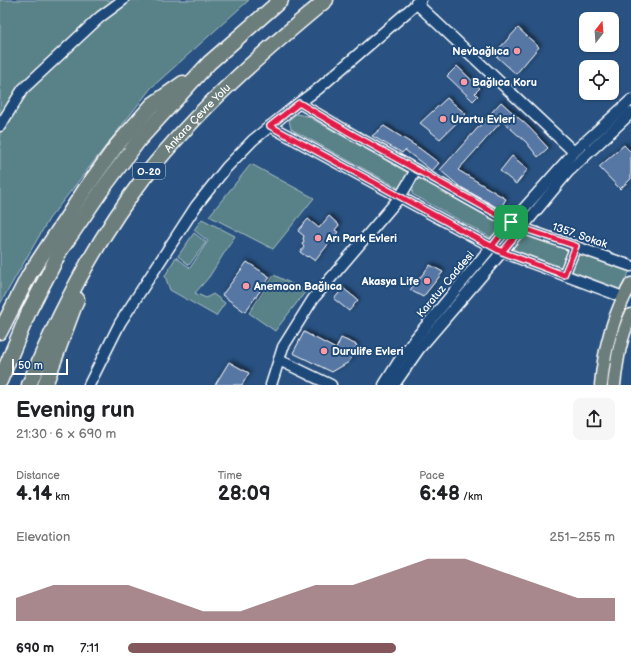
<!DOCTYPE html>
<meta charset="utf-8">
<style>
:root{--surface:#fff;--page:#f6f6f6;--text:#202124;--muted:#757577;--accent:#84575d}
body{margin:0;font-family:"Balsamiq Sans",sans-serif;background:var(--page);color:var(--text);height:100vh;display:flex;flex-direction:column;font-size:15px;white-space:nowrap}
*{box-sizing:border-box;margin:0}
p{font-size:13px;color:var(--muted)}
.icon{flex:none;width:22px;height:22px;fill:none;stroke:currentColor;stroke-width:2;stroke-linecap:round;stroke-linejoin:round}
.map{position:relative;height:385px;overflow:hidden}
.drawer{display:flex;flex-direction:column;background:var(--surface);flex:1}
.drawer>*{flex:none}
.needle{width:26px;rotate:17deg}
.fabs{position:absolute;left:579px;top:12px;display:grid;gap:8px}
.fabs a{display:grid;place-items:center;width:40px;height:40px;border-radius:8px;background:var(--surface);box-shadow:0 1px 3px #0004;font-size:20px}
.scale{position:absolute;left:12px;bottom:10px;width:56px;box-sizing:border-box;padding-left:4px;border:2px solid #fff;border-top:0;font-size:11px;line-height:14px;white-space:nowrap;color:#fff;-webkit-text-stroke:3px #1f4a7a;paint-order:stroke}
.pin{position:absolute;display:grid;place-items:center;width:34px;height:34px;color:#fff;margin:-17px;border-radius:8px;box-shadow:0 2px 6px #0006}
.round{display:grid;place-items:center;flex:none;width:42px;height:42px;border-radius:8px;background:var(--page)}
.head{display:flex;align-items:center;justify-content:space-between;height:68px;padding:0 16px}
h1{font-size:22px;font-weight:700;line-height:30px}
.stats{display:grid;grid-template-columns:repeat(3,1fr);gap:6px;height:68px;padding:4px 16px}
.stats div{display:grid;align-content:center}
.stats b{font-size:20px;font-weight:700}
.stats small{font-size:11px;font-weight:400}
.stats p{font-size:11px}
.chart{height:112px;padding:8px 16px}
.chart p{display:flex;justify-content:space-between}
.chart svg{width:100%;height:72px;margin-top:4px;fill:var(--accent);opacity:.7}
ul{padding:0 16px;list-style:none;font-size:13px}
li{display:grid;grid-template-columns:64px 48px 1fr;align-items:center;height:30px}
li i{height:10px;border-radius:5px;background:var(--accent)}
.map>svg:first-child{display:block}
.green{fill:#598188;stroke:#acc0c4}
.building{fill:#5776a4;stroke:#fff;filter:url(#shadow)}
.lines{fill:none;stroke-linecap:round;stroke-linejoin:round}
.minor-casing{stroke:#fff;stroke-width:13}
.major-casing{stroke:#fff;stroke-width:15}
.highway-casing{stroke:#fff;stroke-width:17}
.minor{stroke:#1f4a7a;stroke-width:10}
.major{stroke:#6c7e7c;stroke-width:12}
.highway{stroke:#6c7e7c;stroke-width:14}
.route-casing{stroke:#fff;stroke-width:8}
.route{stroke:#e11d48;stroke-width:5}
.poi-dot{fill:#ff9aa2;stroke:#1f4a7a;stroke-width:1.5}
.labels{text-anchor:middle;stroke-width:4;stroke-linejoin:round;paint-order:stroke}
.shield{fill:#1f4a7a;stroke:#bcc9d7;stroke-width:1}
.shield-label{font-size:10px;font-weight:bold;fill:#fff}
.poi-label{font-size:11px;font-weight:bold;fill:#fff;stroke:#1f4a7a;text-anchor:start}
.street-label{font-size:11px;fill:#fff;stroke:#1f4a7a}
</style>
<div class="map">
<svg width="631" height="385" viewBox="0 0 631 385">
<defs>
<filter id="shadow"><feDropShadow dx="2" dy="-2" stdDeviation="2" flood-color="#0009"/></filter>
</defs>
<rect width="100%" height="100%" fill="#295282"/>
<filter id="ink" filterUnits="userSpaceOnUse"><feTurbulence type="fractalNoise" baseFrequency=".025" numOctaves="2"/><feDisplacementMap in="SourceGraphic" scale="8" xChannelSelector="R" yChannelSelector="G"/><feConvolveMatrix kernelMatrix="1 2 1 2 8 2 1 2 1" color-interpolation-filters="sRGB"/></filter>
<g filter="url(#ink)">
<g class="green">
<polygon points="0,0 249,0 151,88 49,219 0,304"/>
<polygon points="296,114 307,116 410,174 406,183 399,188 291,129 289,120"/>
<polygon points="251,164 314,198 273,249 209,216"/>
<polygon points="420,178 494,218 502,225 492,238 412,194 414,183"/>
<polygon points="202,219 235,236 209,277 195,293 206,298 213,294 225,303 216,316 170,290 165,276 176,257 190,268 208,241 194,230"/>
<polygon points="194,233 206,242 189,265 178,256"/>
<polygon points="521,233 527,233 630,271 620,289 515,250 511,246"/>
<polygon points="274,275 306,291 275,331 249,313"/>
</g>
<g class="building">
<polygon points="518,28 539,47 516,74 494,54"/>
<polygon points="457,66 480,88 475,93 478,96 473,101 447,76"/>
<polygon points="447,98 466,114 440,139 420,123"/>
<polygon points="501,102 530,128 548,148 538,157 526,142 502,121 458,170 506,199 500,209 459,186 440,170"/>
<polygon points="384,126 419,148 439,163 432,171 405,150 402,153 372,136"/>
<polygon points="624,145 631,152 631,179 620,189 599,167"/>
<polygon points="512,156 528,169 516,184 500,171"/>
<polygon points="329,216 339,225 335,230 338,232 315,261 308,256 307,257 300,252 304,247 302,244 304,241 303,239 304,236 298,231 308,219 319,228"/>
<polygon points="247,262 270,277 245,312 222,295"/>
<polygon points="430,265 443,272 423,297 410,290"/>
<polygon points="343,288 358,300 349,311 334,299"/>
<polygon points="304,332 336,349 341,338 357,345 349,362 332,372 293,353"/>
<polygon points="229,362 249,373 242,385 215,385"/>
</g>
<g class="lines">
<defs>
<g id="minor">
<polyline points="416,3 574,152"/>
<polyline points="299,103 352,134 511,223"/>
<polyline points="0,126 23,89 100,17 123,0"/>
<polyline points="270,126 400,197 416,170"/>
<polyline points="522,228 631,266"/>
<polyline points="564,275 576,246"/>
<polyline points="279,360 331,385"/>
<polyline points="89,385 120,323 196,206 226,168 253,140 299,103 318,89 421,0"/>
<polyline points="271,385 283,347 313,299 400,197 502,252 623,297"/>
<polyline points="384,385 399,361 415,339 511,223 574,152 631,100"/>
<polyline points="394,385 419,349 502,252 568,172 631,113"/>
</g>
<g id="major">
<path d="M601,385c3,-36 12,-70 30,-101"/>
<path d="M614,385c3,-25 6,-47 17,-70"/>
</g>
<g id="highway">
<polyline points="0,332 29,275 86,188 117,145 152,105 183,83"/>
<polyline points="0,381 30,309 50,271 60,251 101,191 139,140 209,63 281,0"/>
<path id="s1" d="M29,385c31,-75 68,-147 117,-210 52,-66 116,-122 180,-175"/>
<polyline points="45,385 77,299"/>
</g>
</defs>
<use href="#minor" class="minor-casing"/>
<use href="#major" class="major-casing"/>
<use href="#highway" class="highway-casing"/>
<use href="#minor" class="minor"/>
<use href="#major" class="major"/>
<use href="#highway" class="highway"/>
</g>
</g>
<g class="lines" filter="url(#ink)">
<defs>
<polyline id="route" points="511,222 352,134 299,103 270,126 502,252 522,228 576,246 564,275 502,252 492,246 511,222"/>
</defs>
<use href="#route" class="route-casing"/>
<use href="#route" class="route"/>
</g>
<g class="poi-dot">
<circle cx="517" cy="51" r="4"/>
<circle cx="464" cy="82" r="4"/>
<circle cx="443" cy="119" r="4"/>
<circle cx="318" cy="238" r="4"/>
<circle cx="427" cy="281" r="4"/>
<circle cx="246" cy="286" r="4"/>
<circle cx="324" cy="351" r="4"/>
</g>
<g class="labels">
<rect class="shield" x="133" y="163" width="32" height="16" rx="3"/>
<g class="shield-label">
<text x="149" y="175">O-20</text>
</g>
<g class="poi-label">
<text x="509" y="55" text-anchor="end">Nevbağlıca</text>
<text x="472" y="86">Bağlıca Koru</text>
<text x="451" y="123">Urartu Evleri</text>
<text x="326" y="242">Arı Park Evleri</text>
<text x="419" y="285" text-anchor="end">Akasya Life</text>
<text x="254" y="290">Anemoon Bağlıca</text>
<text x="332" y="355">Durulife Evleri</text>
</g>
<g class="street-label">
<text dy="4" stroke="none"><textPath href="#s1" startOffset="318">Ankara Çevre Yolu</textPath></text>
<text transform="translate(580 235) rotate(19)" y="4">1357. Sokak</text>
<text transform="translate(445 284) rotate(-50)" y="4">Karatuz Caddesi</text>
</g>
</g>
</svg>
<div class="fabs">
<a><svg class="needle" viewBox="-14 -14 28 28"><path d="M0-13l5 13h-10z" fill="#e53935"/><path d="M0 13l5-13h-10z" fill="#757577"/></svg></a>
<a><svg class="icon" aria-label="locate" viewBox="0 0 24 24"><circle cx="12" cy="12" r="6"/><path d="M12 2v4M12 18v4M2 12h4M18 12h4"/></svg></a>
</div>
<div class="scale">50 m</div>
<div class="pin" style="left:511px;top:222px;background:#1e9e55"><svg class="icon" aria-label="arrive" viewBox="0 0 24 24"><path d="M6 21V4h12l-3 4 3 4H6"/></svg></div>
</div>
<section class="drawer">
<div class="head"><div><h1>Evening run</h1><p>21:30 · 6 × 690 m</p></div><a class="round"><svg class="icon" aria-label="share" viewBox="0 0 24 24"><path d="M12 15V3M7 8l5-5 5 5M5 13v7h14v-7"/></svg></a></div>
<div class="stats">
<div><p>Distance</p><b>4.14<small> km</small></b></div>
<div><p>Time</p><b>28:09</b></div>
<div><p>Pace</p><b>6:48<small> /km</small></b></div>
</div>
<div class="chart"><p><span>Elevation</span>251–255 m</p>
<svg viewBox="0 0 160 44" preserveAspectRatio="none"><path d="M0 44V30L10 22L20 22L30 22L40 30L50 38L60 38L70 30L80 22L90 22L100 14L110 6L120 6L130 14L140 22L150 30L160 30V44z"/></svg>
</div>
<ul>
<li><b>690 m</b>7:11<i style="width:55%"></i></li>
</ul>
</section>
